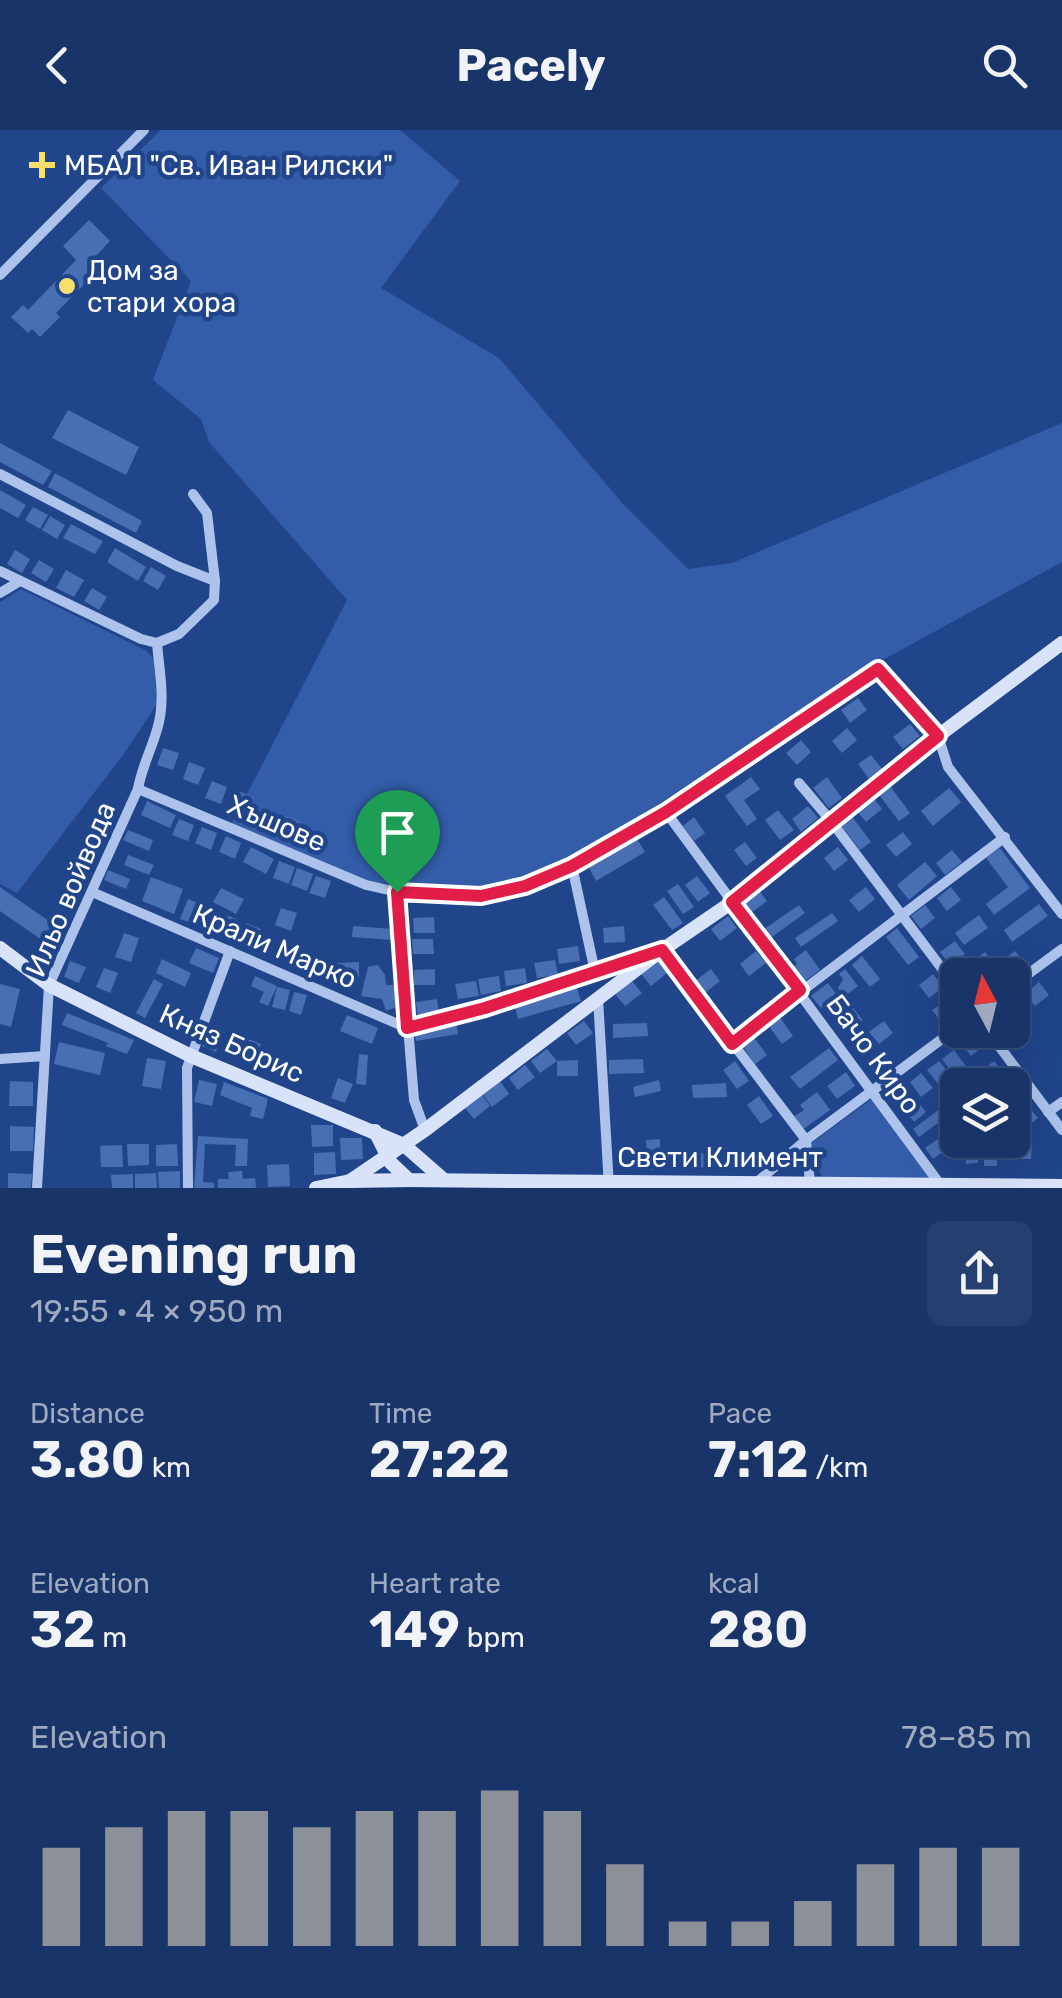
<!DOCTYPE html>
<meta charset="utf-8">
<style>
:root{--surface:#183468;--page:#253f71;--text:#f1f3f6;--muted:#9faac0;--line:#364f7c;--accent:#8c9099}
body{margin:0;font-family:Rubik,sans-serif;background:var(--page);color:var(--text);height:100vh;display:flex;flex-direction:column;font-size:38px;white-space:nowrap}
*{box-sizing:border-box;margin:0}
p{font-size:32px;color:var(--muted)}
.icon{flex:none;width:55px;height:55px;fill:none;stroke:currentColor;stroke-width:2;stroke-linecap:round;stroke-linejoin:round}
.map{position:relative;height:1058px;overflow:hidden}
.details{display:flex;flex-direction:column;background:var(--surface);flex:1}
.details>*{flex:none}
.needle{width:65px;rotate:353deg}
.buttons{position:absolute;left:940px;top:828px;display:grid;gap:20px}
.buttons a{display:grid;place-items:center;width:90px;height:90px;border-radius:15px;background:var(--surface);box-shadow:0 10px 40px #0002,0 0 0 2px var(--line);font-size:50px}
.pin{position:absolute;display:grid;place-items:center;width:85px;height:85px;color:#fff;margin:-102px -42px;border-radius:50% 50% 50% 0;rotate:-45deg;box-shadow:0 0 10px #0007}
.pin .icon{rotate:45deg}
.round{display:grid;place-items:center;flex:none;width:105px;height:105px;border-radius:15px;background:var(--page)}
.summary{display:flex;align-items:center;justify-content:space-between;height:170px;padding:0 30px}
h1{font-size:55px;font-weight:700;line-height:75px}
.metrics{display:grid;grid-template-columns:repeat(3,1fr);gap:15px;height:170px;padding:10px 30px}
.metrics div{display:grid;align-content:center}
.metrics b{font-size:50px;font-weight:700}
.metrics small{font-size:28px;font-weight:400}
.metrics p{font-size:28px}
.chart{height:280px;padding:20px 30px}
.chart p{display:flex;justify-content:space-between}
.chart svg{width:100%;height:180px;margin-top:10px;stroke:var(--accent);stroke-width:6}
header{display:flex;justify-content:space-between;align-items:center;height:130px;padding:0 30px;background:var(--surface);font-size:45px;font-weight:700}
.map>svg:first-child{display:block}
.green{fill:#335da9}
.building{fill:#486eb3}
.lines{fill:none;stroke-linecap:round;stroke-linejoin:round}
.street{stroke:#adc3eb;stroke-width:10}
.secondary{stroke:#d8e3f9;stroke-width:14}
.route-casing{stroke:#fff;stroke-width:20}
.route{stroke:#e11d48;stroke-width:12}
.poi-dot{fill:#f9de6d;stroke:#20458b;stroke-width:4}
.labels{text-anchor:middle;stroke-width:9;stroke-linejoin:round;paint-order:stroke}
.poi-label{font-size:28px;fill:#fff;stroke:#20458b;text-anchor:start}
.street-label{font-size:28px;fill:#fff;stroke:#20458b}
</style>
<header><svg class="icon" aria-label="back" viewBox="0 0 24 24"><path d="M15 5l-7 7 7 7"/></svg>Pacely<svg class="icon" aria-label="search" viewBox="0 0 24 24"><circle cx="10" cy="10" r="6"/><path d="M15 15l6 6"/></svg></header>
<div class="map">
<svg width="1062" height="1058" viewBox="0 0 1062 1058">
<rect width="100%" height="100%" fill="#20458b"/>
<g class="green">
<polygon points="161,0 400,0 460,51 381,158 499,228 623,374 688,439 732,433 1062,293 1062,432 879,532 570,731 482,761 368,752 231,695 347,470 209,312 201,289 153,250 191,151 101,58"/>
<polygon points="21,459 147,521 154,530 157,574 123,625 17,763 0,754 0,472"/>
<polygon points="873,968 932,1050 822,1047 809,1015"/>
</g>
<g class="building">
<polygon points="89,90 110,111 94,128 102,136 56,183 60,187 40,207 32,199 28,203 11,187 23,175 28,180 76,130 63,116"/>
<polygon points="68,280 139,317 126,345 52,308"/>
<polygon points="0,313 52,341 43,355 0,332"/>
<polygon points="55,343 142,391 136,403 48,357"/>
<polygon points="0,360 26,375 18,388 0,378"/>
<polygon points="33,377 48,385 40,399 25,390"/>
<polygon points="50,386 65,395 57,409 42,400"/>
<polygon points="71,394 103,411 95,424 63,408"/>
<polygon points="115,418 146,437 138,451 107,432"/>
<polygon points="15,420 30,429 22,443 7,434"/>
<polygon points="39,430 54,439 46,452 31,443"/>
<polygon points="151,437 166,446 158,460 143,451"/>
<polygon points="66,440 84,450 74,467 56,458"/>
<polygon points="92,458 107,467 99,480 84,471"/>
<polygon points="858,568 867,580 850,593 841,580"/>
<polygon points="910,594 920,606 903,619 893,607"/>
<polygon points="847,598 857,610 842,623 832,611"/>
<polygon points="801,610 811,622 797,635 786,623"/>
<polygon points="163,618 179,623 173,640 157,635"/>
<polygon points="871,625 883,640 870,650 858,634"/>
<polygon points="189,632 205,638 198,655 183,649"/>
<polygon points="751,647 760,659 744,670 757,689 747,696 725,666"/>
<polygon points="827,647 842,668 829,678 813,658"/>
<polygon points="212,651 227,657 221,674 205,668"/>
<polygon points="890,656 910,683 899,691 879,665"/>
<polygon points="949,658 961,672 933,696 921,681"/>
<polygon points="238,661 254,667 248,684 232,678"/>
<polygon points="873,667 882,679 866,692 856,680"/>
<polygon points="147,671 176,685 170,698 141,685"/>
<polygon points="808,676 818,688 801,702 792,689"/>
<polygon points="778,680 794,700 780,710 765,690"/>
<polygon points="851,685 871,712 860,720 840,694"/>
<polygon points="287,686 302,692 296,709 280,703"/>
<polygon points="694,687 705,703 694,711 683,696"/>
<polygon points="179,689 194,695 188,711 172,705"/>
<polygon points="202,697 217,703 211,720 195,713"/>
<polygon points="128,700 153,710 149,721 123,710"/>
<polygon points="903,702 912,714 896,727 886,715"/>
<polygon points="226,706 241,713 235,729 219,722"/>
<polygon points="637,709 645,722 596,751 589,738"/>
<polygon points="745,712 757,728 746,736 734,720"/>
<polygon points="251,717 274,729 266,744 243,732"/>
<polygon points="838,717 848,730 834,741 824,728"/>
<polygon points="1000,718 1030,758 994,785 986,774 1008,757 986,728"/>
<polygon points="952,720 962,732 945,745 936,733"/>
<polygon points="128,725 154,735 149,745 124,735"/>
<polygon points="279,731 295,737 289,754 273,748"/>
<polygon points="925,732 937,746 909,770 897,755"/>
<polygon points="297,738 313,744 307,761 291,755"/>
<polygon points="108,740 130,749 126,759 104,750"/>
<polygon points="316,746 331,751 325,768 309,763"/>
<polygon points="697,746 710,763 698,772 685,755"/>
<polygon points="151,747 183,759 174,784 142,771"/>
<polygon points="678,754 694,777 683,784 667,761"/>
<polygon points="0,757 56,796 45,812 0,781"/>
<polygon points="866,757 875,769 859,782 849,770"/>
<polygon points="951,757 961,770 947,781 937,768"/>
<polygon points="221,758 244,769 236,784 213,772"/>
<polygon points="758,759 767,771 750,784 741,772"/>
<polygon points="664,767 683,793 672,800 653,775"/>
<polygon points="188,769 203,775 195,794 180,789"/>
<polygon points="1039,774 1048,786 1012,812 1004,800"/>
<polygon points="799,775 805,783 769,809 763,800"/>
<polygon points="925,775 935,788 921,799 911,786"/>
<polygon points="281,778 297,783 291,801 275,795"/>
<polygon points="832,783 838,791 801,817 795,808"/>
<polygon points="222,784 237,789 229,809 215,804"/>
<polygon points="979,785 988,798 964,815 955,803"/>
<polygon points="728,786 737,798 720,811 711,799"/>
<polygon points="434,787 435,803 414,803 413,788"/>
<polygon points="246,793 261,799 253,818 239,813"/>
<polygon points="353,796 393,799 392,810 352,807"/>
<polygon points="624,796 625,812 604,813 603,798"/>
<polygon points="897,798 919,827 908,835 886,807"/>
<polygon points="124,803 139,808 131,832 115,827"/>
<polygon points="412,809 433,809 434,824 413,824"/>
<polygon points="955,811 965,824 950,835 940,822"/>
<polygon points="578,816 580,831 559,834 557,819"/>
<polygon points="196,818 219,828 213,843 189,833"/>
<polygon points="806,820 820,840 801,854 790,839 797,834 794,829"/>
<polygon points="756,821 766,833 749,846 740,834"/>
<polygon points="1015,821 1025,833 1007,845 998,834"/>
<polygon points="985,822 999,843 961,845 959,841"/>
<polygon points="862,826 880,849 870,857 852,835"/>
<polygon points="162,829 191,843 185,857 156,843"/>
<polygon points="555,830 558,845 537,848 534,833"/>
<polygon points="70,831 86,837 79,853 64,847"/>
<polygon points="658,831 667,843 651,856 641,844"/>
<polygon points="359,832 359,848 338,848 338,833"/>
<polygon points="378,835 385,845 386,855 400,855 400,876 386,881 382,869 361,866 368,837"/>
<polygon points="104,838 118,843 110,863 96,857"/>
<polygon points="525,838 527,853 506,856 504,841"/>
<polygon points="435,839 435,855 414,855 414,840"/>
<polygon points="711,839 720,851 704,864 694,852"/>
<polygon points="845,839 858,856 845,866 838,858 843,849 839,844"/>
<polygon points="933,844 943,857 929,868 919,855"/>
<polygon points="255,846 277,856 268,876 259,872 264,862 251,856"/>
<polygon points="499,846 501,861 481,865 478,849"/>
<polygon points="154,849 163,854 145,888 136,883"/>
<polygon points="476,851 479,866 458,869 455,854"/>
<polygon points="632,851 642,863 625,876 615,864"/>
<polygon points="1039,852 1049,865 1035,876 1025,864"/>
<polygon points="828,853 837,865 821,878 811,866"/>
<polygon points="0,854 20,859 11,897 0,894"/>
<polygon points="277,857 290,860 285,880 272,877"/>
<polygon points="577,858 581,871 518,889 515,877"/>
<polygon points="294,862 307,865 301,885 289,881"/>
<polygon points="437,869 439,884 418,887 416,872"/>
<polygon points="947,870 956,882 942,893 932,880"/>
<polygon points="853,878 863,890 846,903 837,891"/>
<polygon points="67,883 134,910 127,924 106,916 108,913 62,895"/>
<polygon points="347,885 378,898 372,914 340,901"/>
<polygon points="779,886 793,906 782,914 768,895"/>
<polygon points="584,891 593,903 576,915 567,903"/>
<polygon points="884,891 893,903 879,914 869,902"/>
<polygon points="456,892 458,904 416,911 414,899"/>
<polygon points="647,893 648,906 613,908 613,894"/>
<polygon points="209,896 224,902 216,922 202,916"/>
<polygon points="976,902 985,915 971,926 961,913"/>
<polygon points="753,906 767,925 755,934 741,914"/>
<polygon points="246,908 261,914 253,934 239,928"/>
<polygon points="59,912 105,923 100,945 54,934"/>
<polygon points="829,918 838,930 800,959 790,947"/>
<polygon points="547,919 557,931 540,943 531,931"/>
<polygon points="954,920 966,936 954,945 942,929"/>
<polygon points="359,924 368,925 366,955 356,954"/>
<polygon points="147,928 166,931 161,959 142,956"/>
<polygon points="643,929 644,943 609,944 609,930"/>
<polygon points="578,930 578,946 557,946 557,931"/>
<polygon points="735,931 749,951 737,959 723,940"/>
<polygon points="939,931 951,946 939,955 927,940"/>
<polygon points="994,931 1004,943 990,954 980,942"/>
<polygon points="525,935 535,947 518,960 509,948"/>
<polygon points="846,942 855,956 837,969 827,956"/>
<polygon points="921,943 933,958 921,967 910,952"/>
<polygon points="338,948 353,954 345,973 331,968"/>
<polygon points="199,950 217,954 212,976 194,972"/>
<polygon points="659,950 661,961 635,967 633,957"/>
<polygon points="10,951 33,952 33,976 9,976"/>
<polygon points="500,951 509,964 492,977 483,965"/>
<polygon points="224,952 268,969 263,989 250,986 252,978 220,965"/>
<polygon points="726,953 727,967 693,968 692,955"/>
<polygon points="817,962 830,980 802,1000 793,987 804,980 800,975"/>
<polygon points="481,964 490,976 474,989 464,977"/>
<polygon points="759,966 773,986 761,994 747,975"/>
<polygon points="913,966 926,982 914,992 901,975"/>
<polygon points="944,976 950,984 919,1007 913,999"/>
<polygon points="1028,976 1038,988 1024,999 1014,987"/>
<polygon points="311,995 333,995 333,1016 312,1017"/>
<polygon points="10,996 34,997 33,1021 10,1021"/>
<polygon points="952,999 958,1011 933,1029 925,1018"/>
<polygon points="198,1006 248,1009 247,1036 235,1036 236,1015 205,1014 203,1052 214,1053 214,1058 194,1058"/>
<polygon points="340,1008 362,1008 363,1029 341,1030"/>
<polygon points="660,1009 661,1039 648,1040 646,1010"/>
<polygon points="965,1010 978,1010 978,1033 966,1034"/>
<rect x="984" y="1010" width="13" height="26"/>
<polygon points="1014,1013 1032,1013 1031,1029 1013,1029"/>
<polygon points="127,1014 149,1014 149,1035 128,1036"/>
<polygon points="177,1014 178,1036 156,1036 156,1015"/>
<polygon points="122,1015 123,1037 101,1037 100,1016"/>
<polygon points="335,1022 336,1044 314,1045 314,1023"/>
<polygon points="716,1023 716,1037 682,1038 681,1024"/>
<polygon points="289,1034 290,1056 268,1057 267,1035"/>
<polygon points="180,1041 180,1058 159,1058 158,1042"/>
<polygon points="242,1041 243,1049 255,1048 256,1058 218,1058 218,1049 229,1049 228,1042"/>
<polygon points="8,1043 32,1044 31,1058 8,1058"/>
<polygon points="156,1043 157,1058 135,1058 135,1044"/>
<polygon points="133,1044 133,1058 112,1058 111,1045"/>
</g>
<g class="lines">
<g class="street">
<polyline points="0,145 144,0"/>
<polyline points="0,344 177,436 215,451"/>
<polyline points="0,441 141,509 157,513"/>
<polyline points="0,463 20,451"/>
<polyline points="157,513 179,504 214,470 215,451 207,383 193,364"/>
<polyline points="799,653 831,691 958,860"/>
<path d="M138,659l228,96c105,25 159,8 250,-44l262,-172 60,67 10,31 114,147"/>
<polyline points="666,682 942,1057"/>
<polyline points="572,736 595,842"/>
<polyline points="92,762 407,898 485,878 662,820 806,1010 958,897"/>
<polyline points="397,762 414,970 425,1000"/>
<polyline points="1012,856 1062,819"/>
<polyline points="598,868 609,1057"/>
<polyline points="987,900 1062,1000"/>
<polyline points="732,914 1005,707"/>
<polyline points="0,929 45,926"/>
<polyline points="1048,982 1062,972"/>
<polyline points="757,1052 806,1010 810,1053"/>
<path d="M37,1058l12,-203 89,-196c4,-24 16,-44 21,-67 6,-26 0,-53 -2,-79"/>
<polyline points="188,1058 187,938 230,821"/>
</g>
<g class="secondary">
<polyline points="0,818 49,855 191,926 404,1015 444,1050"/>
<polyline points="375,1001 391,1033 409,1050 1062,1056"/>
<polyline points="350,1051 425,1000 662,820 744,764 938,606 1062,513"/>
<polyline points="316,1058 350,1051 409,1050"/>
</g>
</g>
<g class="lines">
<defs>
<polygon id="route" points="878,539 938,606 732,772 800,860 732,914 662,820 485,878 407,898 397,762 481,766 525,756 572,736 666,682"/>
</defs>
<use href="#route" class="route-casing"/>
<use href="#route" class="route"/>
</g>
<g class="poi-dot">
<path d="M37 20h10v10h10v10h-10v10h-10v-10h-10v-10h10z"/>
<circle cx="67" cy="156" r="10"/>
</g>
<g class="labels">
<g class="poi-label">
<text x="64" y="45">МБАЛ "Св. Иван Рилски"</text>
<text x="87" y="150">Дом за<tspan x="87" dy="32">стари хора</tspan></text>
</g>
<g class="street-label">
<text transform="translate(277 693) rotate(23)" y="10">Хъшове</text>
<text transform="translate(70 759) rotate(-67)" y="10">Ильо войвода</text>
<text transform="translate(275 816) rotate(23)" y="10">Крали Марко</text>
<text transform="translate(232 913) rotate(24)" y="10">Княз Борис</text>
<text transform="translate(874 924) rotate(54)" y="10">Бачо Киро</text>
<text x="720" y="1037">Свети Климент</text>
</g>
</g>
</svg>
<div class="buttons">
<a><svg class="needle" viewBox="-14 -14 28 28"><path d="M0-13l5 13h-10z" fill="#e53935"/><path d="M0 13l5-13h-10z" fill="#9faac0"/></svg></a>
<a><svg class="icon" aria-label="layers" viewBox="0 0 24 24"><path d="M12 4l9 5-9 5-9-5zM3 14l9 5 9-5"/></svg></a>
</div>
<div class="pin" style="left:397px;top:762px;background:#1e9e55"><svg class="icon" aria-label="arrive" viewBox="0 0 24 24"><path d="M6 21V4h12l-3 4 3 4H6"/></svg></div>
</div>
<section class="details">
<div class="summary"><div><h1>Evening run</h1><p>19:55 · 4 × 950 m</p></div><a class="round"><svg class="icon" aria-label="share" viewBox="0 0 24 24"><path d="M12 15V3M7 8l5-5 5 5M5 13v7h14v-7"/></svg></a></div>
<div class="metrics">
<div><p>Distance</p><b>3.80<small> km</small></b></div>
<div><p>Time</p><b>27:22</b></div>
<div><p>Pace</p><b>7:12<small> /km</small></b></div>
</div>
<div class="metrics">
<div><p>Elevation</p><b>32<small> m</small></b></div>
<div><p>Heart rate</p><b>149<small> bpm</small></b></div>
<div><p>kcal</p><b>280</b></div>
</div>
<div class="chart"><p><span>Elevation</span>78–85 m</p>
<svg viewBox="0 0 160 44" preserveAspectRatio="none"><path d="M5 44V20M15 44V15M25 44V11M35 44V11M45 44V15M55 44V11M65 44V11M75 44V6M85 44V11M95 44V24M105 44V38M115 44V38M125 44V33M135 44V24M145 44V20M155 44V20"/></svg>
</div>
</section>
